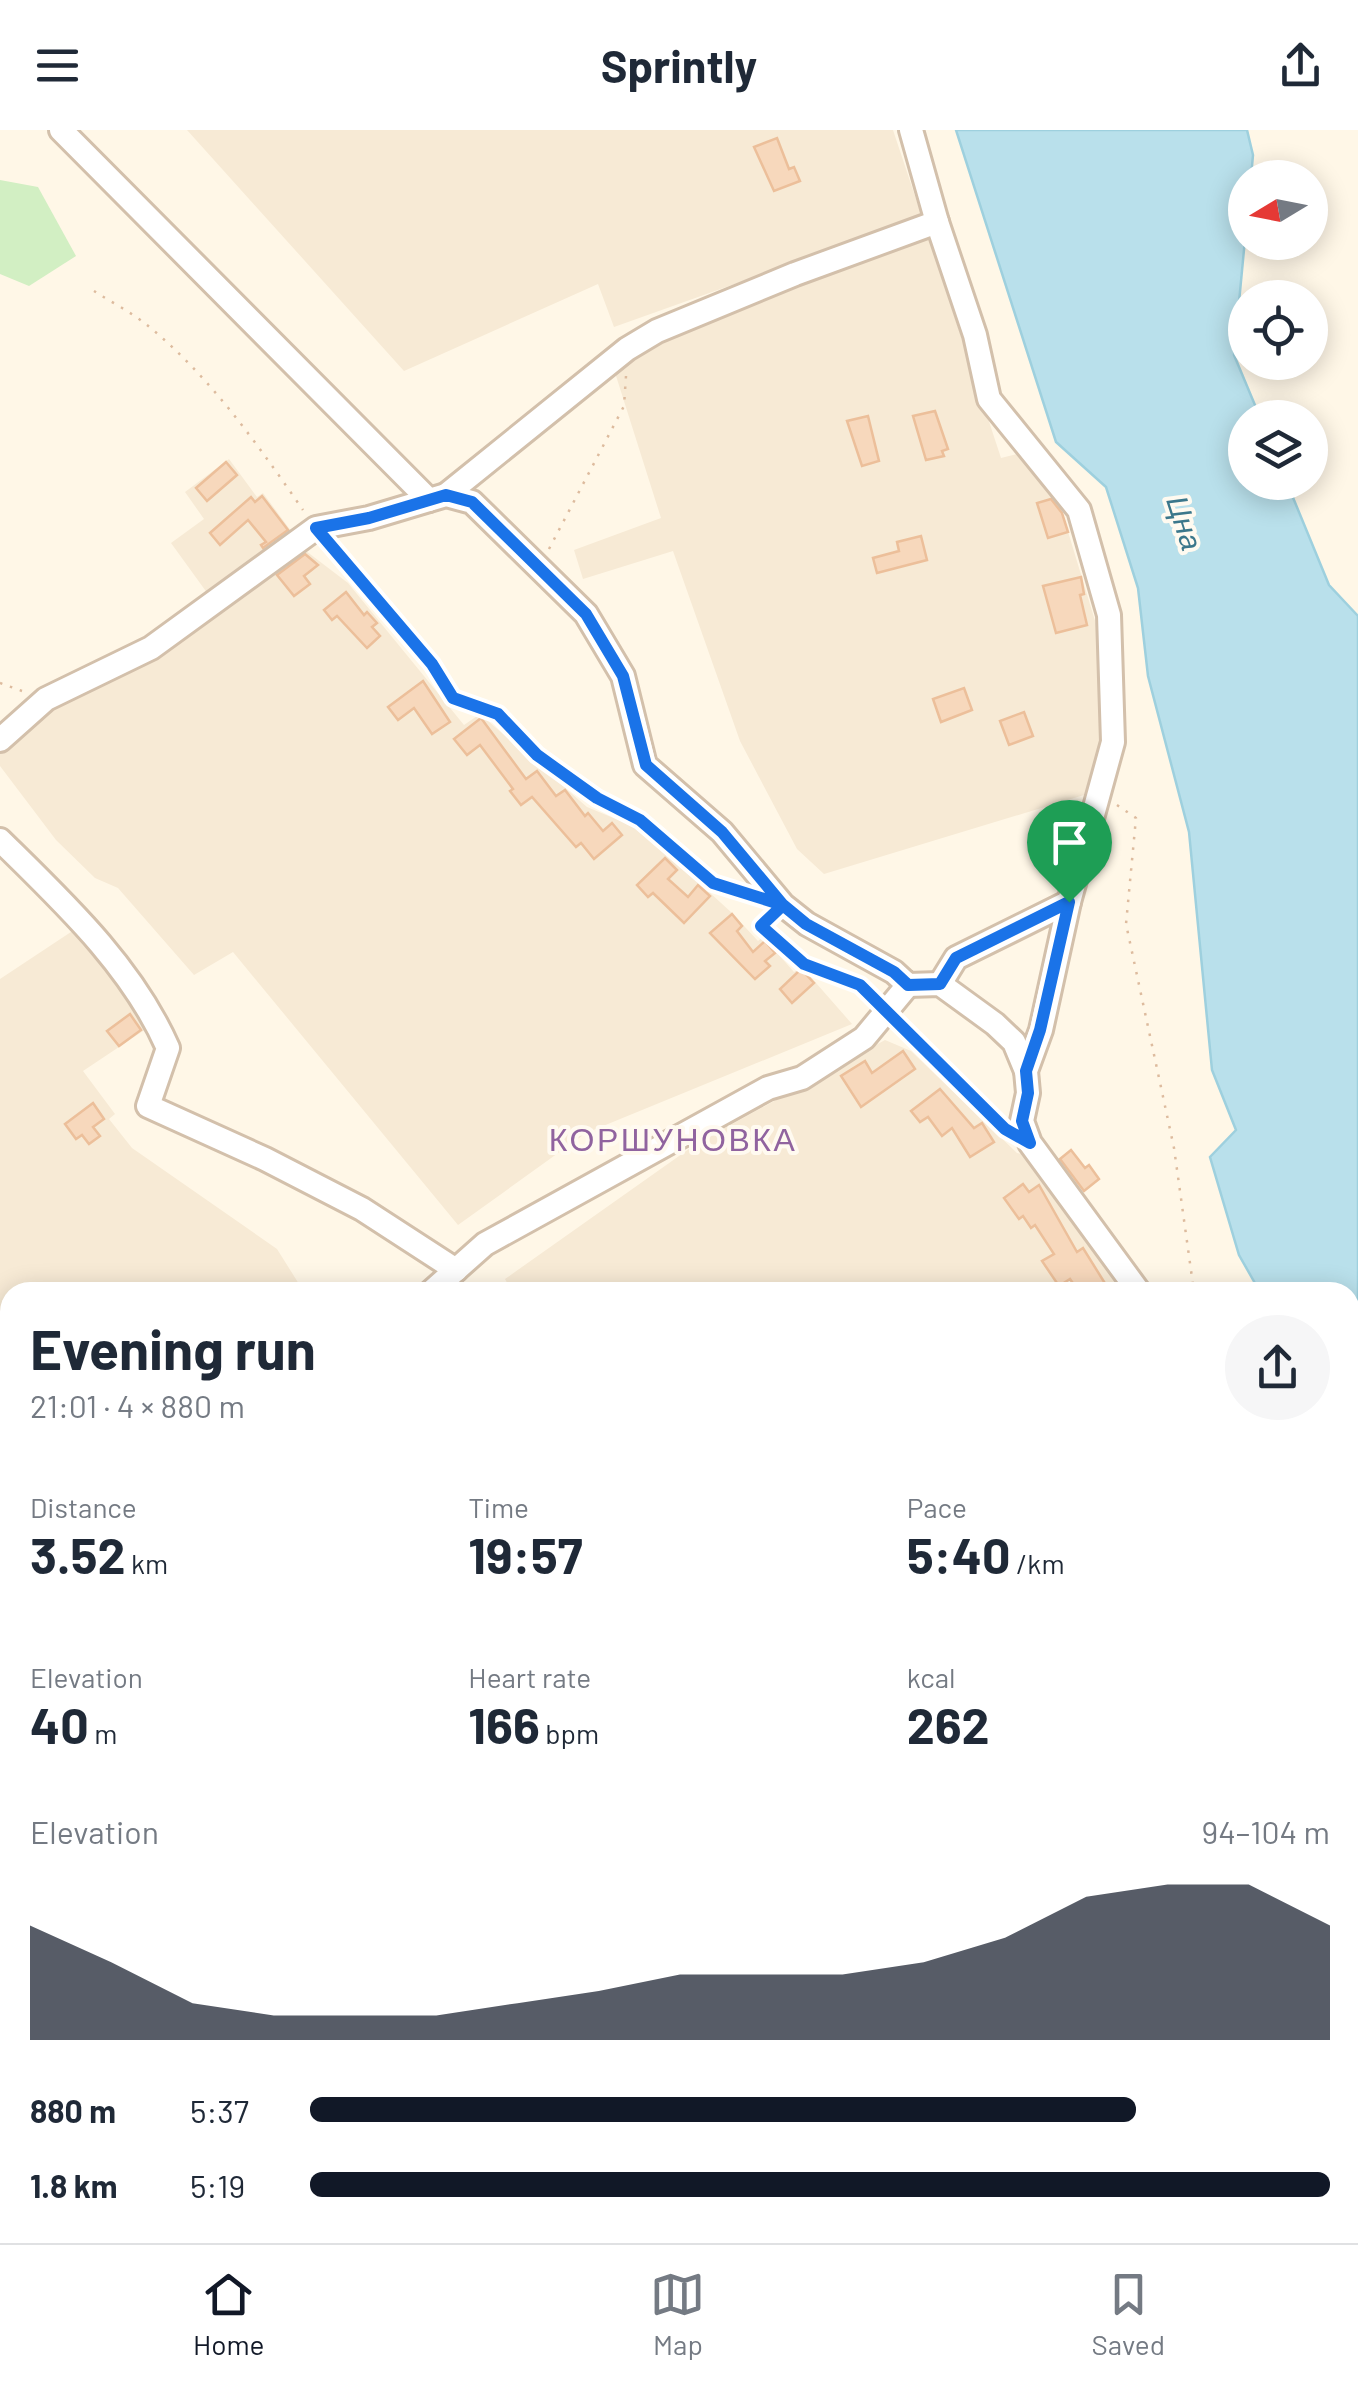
<!DOCTYPE html>
<meta charset="utf-8">
<style>
:root{--surface:#fff;--page:#f6f6f7;--text:#1f2937;--muted:#747a83;--line:#e0e1e3;--accent:#111827}
body{margin:0;font-family:Barlow,sans-serif;background:var(--page);color:var(--text);height:100vh;display:flex;flex-direction:column;font-size:38px;white-space:nowrap}
*{box-sizing:border-box;margin:0}
p{font-size:32px;color:var(--muted)}
.icon{flex:none;width:55px;height:55px;fill:none;stroke:currentColor;stroke-width:2;stroke-linecap:round;stroke-linejoin:round}
.map{position:relative;flex:1;overflow:hidden}
.sheet{position:absolute;left:0px;top:1152px;width:1360px;height:962px;display:flex;flex-direction:column;background:var(--surface);border-radius:30px 30px 0 0;box-shadow:0 5px 25px #0003}
.sheet>*{flex:none}
.needle{width:65px;rotate:260deg}
.buttons{position:absolute;left:1228px;top:30px;display:grid;gap:20px}
.buttons a{display:grid;place-items:center;width:100px;height:100px;border-radius:50%;background:var(--surface);box-shadow:0 5px 25px #0003;font-size:50px}
.pin{position:absolute;display:grid;place-items:center;width:85px;height:85px;color:#fff;margin:-102px -42px;border-radius:50% 50% 50% 0;rotate:-45deg;box-shadow:0 0 10px #0007}
.pin .icon{rotate:45deg}
.round{display:grid;place-items:center;flex:none;width:105px;height:105px;border-radius:52px;background:var(--page)}
.overview{display:flex;align-items:center;justify-content:space-between;height:170px;padding:0 30px}
h1{font-size:55px;font-weight:700;line-height:75px}
.metrics{display:grid;grid-template-columns:repeat(3,1fr);gap:15px;height:170px;padding:10px 30px}
.metrics div{display:grid;align-content:center}
.metrics b{font-size:50px;font-weight:700}
.metrics small{font-size:28px;font-weight:400}
.metrics p{font-size:28px}
.chart{height:280px;padding:20px 30px}
.chart p{display:flex;justify-content:space-between}
.chart svg{width:100%;height:180px;margin-top:10px;fill:var(--accent);opacity:.7}
ul{padding:0 30px;list-style:none;font-size:32px}
li{display:grid;grid-template-columns:160px 120px 1fr;align-items:center;height:75px}
li i{height:25px;border-radius:12px;background:var(--accent)}
header{display:flex;justify-content:space-between;align-items:center;height:130px;padding:0 30px;background:var(--surface);font-size:45px;font-weight:700}
.tab-bar{display:flex;justify-content:space-around;align-items:center;height:140px;border-top:2px solid var(--line);background:var(--surface);font-size:28px;color:var(--muted)}
.tab-bar a{display:grid;justify-items:center;gap:5px}
.tab-bar .active{color:var(--accent)}
.map>svg:first-child{display:block}
.residential{fill:#f7ead5}
.green{fill:#d2efc3}
.water{fill:#b9e0eb;stroke:#9ed0de;stroke-width:2.5}
.building{fill:#f7d8bc;stroke:#ecbf9a;stroke-width:2.5}
.lines{fill:none;stroke-linecap:round;stroke-linejoin:round}
.minor-casing{stroke:#d3c0ab;stroke-width:28}
.path{stroke:#ddbb9e;stroke-width:2.5;stroke-dasharray:2.5 8;stroke-linecap:butt}
.minor{stroke:#fff;stroke-width:22}
.route-casing{stroke:#fff;stroke-width:20}
.route{stroke:#1a73e8;stroke-width:12}
.labels{text-anchor:middle;stroke-width:8;stroke-linejoin:round;paint-order:stroke}
.water-label{font-size:30px;font-style:italic;fill:#3b778b;stroke:#fffaf0}
.quarter-label{font-size:32px;letter-spacing:2.5px;fill:#90639f;stroke:#fffaf0}
</style>
<header><svg class="icon" aria-label="menu" viewBox="0 0 24 24"><path d="M4 6h16M4 12h16M4 18h16"/></svg>Sprintly<svg class="icon" aria-label="share" viewBox="0 0 24 24"><path d="M12 15V3M7 8l5-5 5 5M5 13v7h14v-7"/></svg></header>
<div class="map">
<svg width="1358" height="2113" viewBox="0 0 1358 2113">
<rect width="100%" height="100%" fill="#fff7e7"/>
<g class="residential">
<polygon points="187,0 893,0 922,87 614,197 598,154 404,241"/>
<polygon points="928,106 1001,328 1017,324 1056,362 1099,504 1110,602 1084,665 824,744 797,719 740,611 673,421 583,449 574,420 661,388 611,230 651,200"/>
<polygon points="229,329 257,367 263,363 297,409 213,471 171,413 204,389 185,362"/>
<polygon points="306,421 348,453 464,595 480,584 587,677 640,699 732,783 758,811 763,807 794,842 802,837 852,894 586,1003 458,1095 233,822 194,845 118,758 95,748 56,710 0,636 0,624 48,575 294,422"/>
<polygon points="80,796 146,899 83,941 115,984 109,989 132,1018 277,1119 304,1162 10,1162 10,1275 0,1265 0,849"/>
<polygon points="885,910 911,921 1017,1023 1030,1026 1130,1162 512,1162 505,1149 696,1014"/>
<polygon points="1350,1473 1358,1484 1358,2113 1055,2113 1049,2105 1350,2105"/>
<polygon points="0,1730 10,1748 10,1923 0,1928"/>
</g>
<polygon class="green" points="0,50 38,57 76,126 29,156 0,144"/>
<polygon class="water" points="956,0 1247,0 1253,25 1251,47 1245,48 1245,109 1234,225 1260,287 1245,288 1245,352 1287,353 1329,455 1358,486 1358,1301 1350,1298 1350,1162 1260,1162 1239,1125 1210,1027 1236,1000 1212,940 1189,702 1148,546 1138,458 1106,357 1056,312"/>
<g class="building">
<polygon points="777,8 789,39 794,37 800,51 774,61 754,17"/>
<polygon points="935,281 948,319 942,321 944,326 926,330 913,286"/>
<polygon points="868,286 879,331 862,336 847,291"/>
<polygon points="226,332 237,345 207,371 196,358"/>
<polygon points="262,366 288,400 263,418 261,415 266,412 248,390 220,415 210,403 251,367 255,372"/>
<polygon points="1051,369 1062,383 1068,402 1048,408 1037,373"/>
<polygon points="921,406 927,430 877,443 873,428 899,421 897,412"/>
<polygon points="305,424 318,435 304,446 310,454 294,466 277,445"/>
<polygon points="1081,447 1084,464 1080,465 1087,495 1056,503 1043,456"/>
<polygon points="346,462 364,485 367,482 377,493 372,497 380,506 367,518 337,486 332,490 324,480"/>
<polygon points="423,551 450,592 432,604 414,578 398,590 388,577"/>
<polygon points="964,558 972,580 941,592 933,569"/>
<polygon points="1024,582 1033,606 1009,615 1000,591"/>
<polygon points="481,588 526,649 537,641 556,666 565,660 585,686 588,683 603,701 612,693 622,705 594,729 581,713 576,717 532,667 521,675 510,661 513,659 480,615 467,625 454,609"/>
<polygon points="665,728 677,740 668,749 688,767 698,755 710,766 684,793 653,763 648,767 637,755"/>
<polygon points="732,784 742,796 737,801 753,822 765,811 775,823 765,831 770,836 755,849 710,803"/>
<polygon points="801,839 814,853 792,873 780,859"/>
<polygon points="130,884 141,900 119,916 107,901"/>
<polygon points="903,921 915,939 861,977 841,946 865,931 872,943"/>
<polygon points="940,959 974,998 982,993 994,1012 970,1027 952,998 942,1006 928,987 920,992 911,981"/>
<polygon points="93,973 104,989 93,997 100,1006 89,1014 82,1005 76,1009 65,994"/>
<polygon points="1071,1020 1085,1038 1089,1035 1099,1049 1084,1061 1060,1029"/>
<polygon points="1023,1054 1029,1062 1039,1055 1077,1122 1083,1118 1106,1155 1096,1162 1079,1162 1070,1149 1059,1156 1042,1131 1054,1124 1035,1095 1031,1098 1023,1086 1019,1089 1004,1068"/>
</g>
<g class="lines">
<defs>
<g id="minor">
<polyline points="61,0 429,370 446,365 472,372 586,484 623,546 645,635 722,702 783,775 807,794 894,842 908,855 940,854 995,894 1014,912 1026,941"/>
<polyline points="911,0 937,92 975,205 989,269 1079,380 1109,485 1113,612 1069,772 1041,900 1026,941 1028,963 1022,991 1030,1013 1139,1162"/>
<polyline points="446,365 627,219 657,201 795,144 937,92"/>
<polyline points="0,610 46,569 151,518 316,398 369,388 429,370"/>
<path d="M0,710c63,62 132,126 168,208l-20,58 117,53 97,50 94,61"/>
<polyline points="940,854 956,828 1069,772"/>
<polyline points="431,1162 485,1114 768,958 802,948 864,908 908,855"/>
<polyline points="0,1374 10,1380"/>
<polyline points="1350,1454 1358,1466"/>
<polyline points="0,1605 10,1590"/>
</g>
</defs>
<use href="#minor" class="minor-casing"/>
<g class="path">
<path d="M94,161c17,11 37,21 53,34 62,50 111,120 156,185"/>
<polyline points="333,418 432,534 453,568 497,584 537,625 597,668 640,690 713,753 744,763"/>
<polyline points="549,419 624,276 626,246"/>
<polyline points="0,553 22,561"/>
<polyline points="1117,675 1136,688 1126,794 1174,1018 1194,1162"/>
<polyline points="767,790 761,796 804,834 860,855 871,867"/>
<polyline points="901,898 1003,997"/>
<polyline points="1000,2105 1005,2113"/>
</g>
<use href="#minor" class="minor"/>
</g>
<g class="lines">
<defs>
<polyline id="route" points="1069,772 956,828 940,854 908,855 894,842 806,794 783,775 722,702 646,635 623,546 586,484 472,372 446,365 369,388 316,398 432,534 453,568 498,584 537,625 597,668 640,690 713,753 783,775 761,796 804,834 860,855 1005,999 1030,1013 1022,991 1028,963 1026,941 1040,900 1069,772"/>
</defs>
<use href="#route" class="route-casing"/>
<use href="#route" class="route"/>
</g>
<g class="labels">
<g class="water-label">
<text transform="translate(1184 393) rotate(72)" y="10">Цна</text>
</g>
<g class="quarter-label">
<text x="673" y="1021">КОРШУНОВКА</text>
</g>
</g>
</svg>
<div class="buttons">
<a><svg class="needle" viewBox="-14 -14 28 28"><path d="M0-13l5 13h-10z" fill="#e53935"/><path d="M0 13l5-13h-10z" fill="#747a83"/></svg></a>
<a><svg class="icon" aria-label="locate" viewBox="0 0 24 24"><circle cx="12" cy="12" r="6"/><path d="M12 2v4M12 18v4M2 12h4M18 12h4"/></svg></a>
<a><svg class="icon" aria-label="layers" viewBox="0 0 24 24"><path d="M12 4l9 5-9 5-9-5zM3 14l9 5 9-5"/></svg></a>
</div>
<div class="pin" style="left:1069px;top:772px;background:#1e9e55"><svg class="icon" aria-label="arrive" viewBox="0 0 24 24"><path d="M6 21V4h12l-3 4 3 4H6"/></svg></div>
<section class="sheet">
<div class="overview"><div><h1>Evening run</h1><p>21:01 · 4 × 880 m</p></div><a class="round"><svg class="icon" aria-label="share" viewBox="0 0 24 24"><path d="M12 15V3M7 8l5-5 5 5M5 13v7h14v-7"/></svg></a></div>
<div class="metrics">
<div><p>Distance</p><b>3.52<small> km</small></b></div>
<div><p>Time</p><b>19:57</b></div>
<div><p>Pace</p><b>5:40<small> /km</small></b></div>
</div>
<div class="metrics">
<div><p>Elevation</p><b>40<small> m</small></b></div>
<div><p>Heart rate</p><b>166<small> bpm</small></b></div>
<div><p>kcal</p><b>262</b></div>
</div>
<div class="chart"><p><span>Elevation</span>94–104 m</p>
<svg viewBox="0 0 160 44" preserveAspectRatio="none"><path d="M0 44V16L10 25L20 35L30 38L40 38L50 38L60 35L70 32L80 28L90 28L100 28L110 25L120 19L130 9L140 6L150 6L160 16V44z"/></svg>
</div>
<ul>
<li><b>880 m</b>5:37<i style="width:81%"></i></li>
<li><b>1.8 km</b>5:19<i style="width:100%"></i></li>
</ul>
</section>
</div>
<nav class="tab-bar">
<a class="active"><svg class="icon" aria-label="home" viewBox="0 0 24 24"><path d="M3 11l9-7 9 7M6 9v11h12V9"/></svg>Home</a>
<a><svg class="icon" aria-label="map" viewBox="0 0 24 24"><path d="M3 6l6-2 6 2 6-2v14l-6 2-6-2-6 2zM9 4v14M15 6v14"/></svg>Map</a>
<a><svg class="icon" aria-label="saved" viewBox="0 0 24 24"><path d="M7 4h10v16l-5-4-5 4z"/></svg>Saved</a>
</nav>
